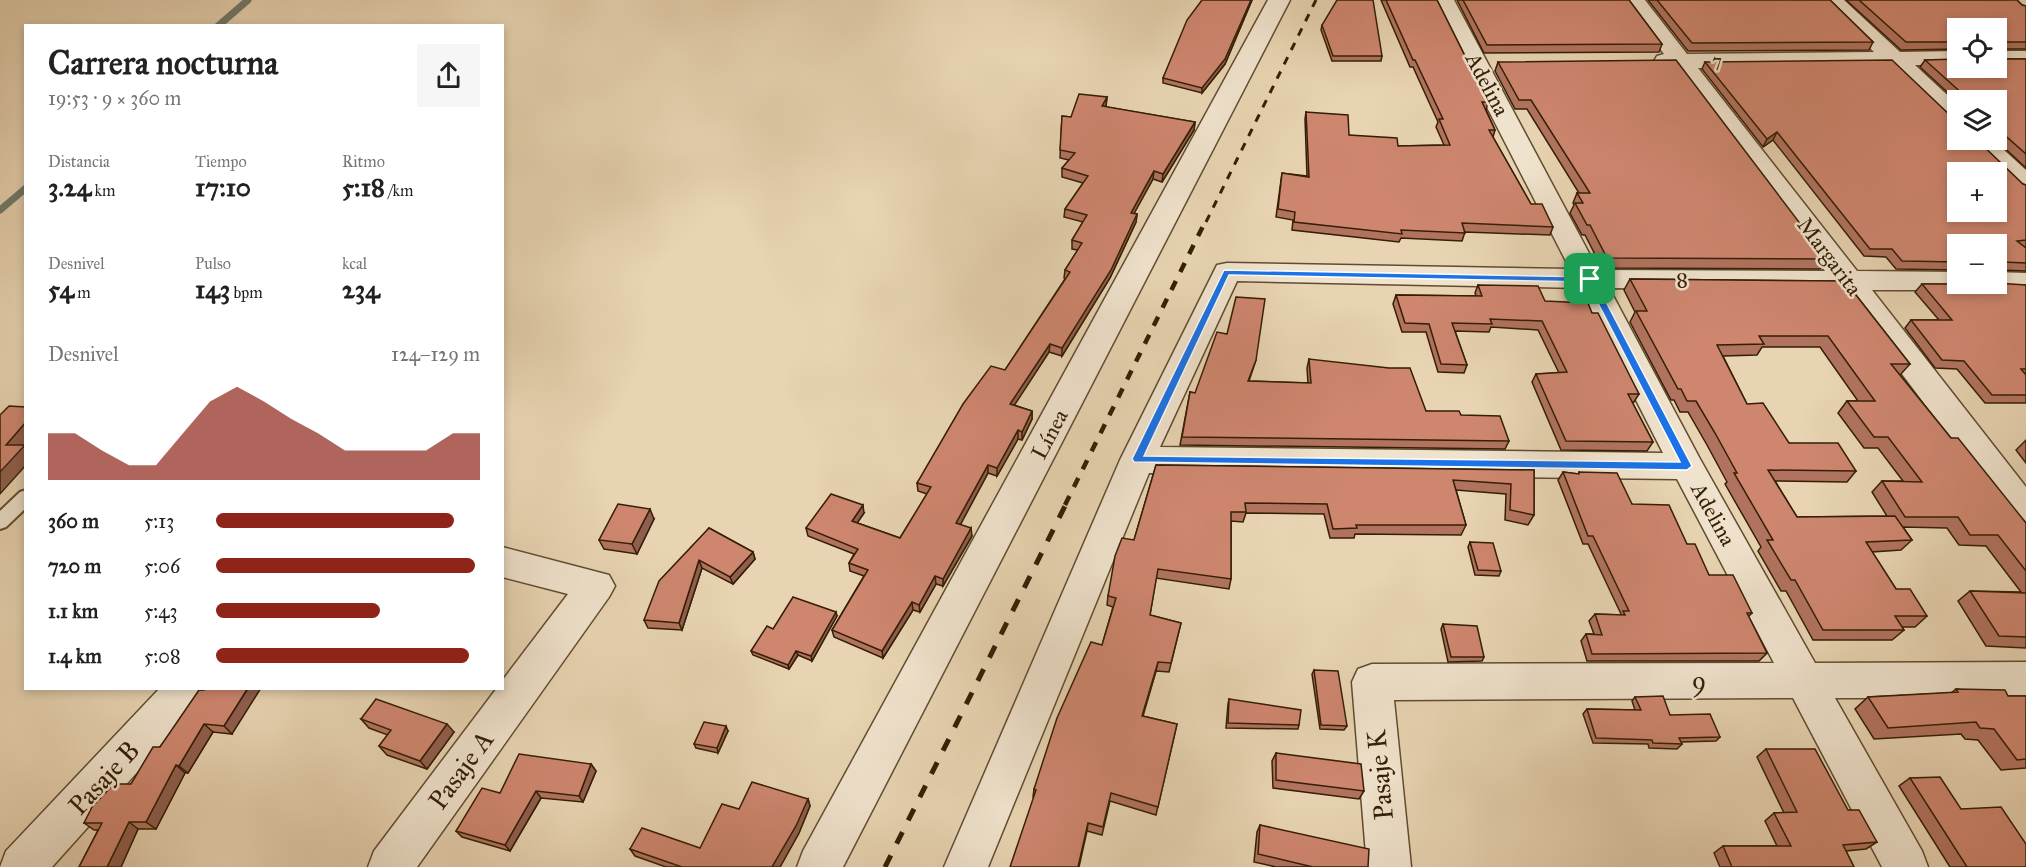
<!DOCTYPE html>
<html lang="es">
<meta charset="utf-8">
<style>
:root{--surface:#fff;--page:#f6f6f6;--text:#222;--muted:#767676;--accent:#8f2418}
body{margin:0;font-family:"IM FELL Great Primer",serif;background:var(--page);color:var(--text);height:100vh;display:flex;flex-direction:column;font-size:22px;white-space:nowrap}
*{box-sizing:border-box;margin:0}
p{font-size:20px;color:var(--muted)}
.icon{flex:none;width:33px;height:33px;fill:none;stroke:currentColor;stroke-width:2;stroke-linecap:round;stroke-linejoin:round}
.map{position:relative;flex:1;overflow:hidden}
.side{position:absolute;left:24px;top:24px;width:480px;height:666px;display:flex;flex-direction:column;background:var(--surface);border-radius:0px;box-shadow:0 3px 9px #0003}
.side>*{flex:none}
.tools{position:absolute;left:1947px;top:18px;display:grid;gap:12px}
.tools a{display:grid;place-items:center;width:60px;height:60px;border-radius:0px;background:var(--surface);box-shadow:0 3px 9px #0003;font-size:30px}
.pin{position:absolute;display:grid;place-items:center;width:51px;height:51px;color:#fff;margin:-26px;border-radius:12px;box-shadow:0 3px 9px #0006}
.round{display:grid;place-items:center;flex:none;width:63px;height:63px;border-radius:0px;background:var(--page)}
.summary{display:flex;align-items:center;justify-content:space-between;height:102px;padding:0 24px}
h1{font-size:33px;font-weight:800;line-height:45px}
.metrics{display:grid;grid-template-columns:repeat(3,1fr);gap:9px;height:102px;padding:6px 24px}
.metrics div{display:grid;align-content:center}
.metrics b{font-size:26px;font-weight:800}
.metrics small{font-size:16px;font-weight:400}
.metrics p{font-size:16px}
.chart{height:168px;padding:12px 24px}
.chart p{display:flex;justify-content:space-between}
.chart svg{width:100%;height:108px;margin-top:6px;fill:var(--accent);opacity:.7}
ul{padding:0 24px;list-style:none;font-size:20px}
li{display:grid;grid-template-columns:96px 72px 1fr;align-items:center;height:45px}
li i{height:15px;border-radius:8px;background:var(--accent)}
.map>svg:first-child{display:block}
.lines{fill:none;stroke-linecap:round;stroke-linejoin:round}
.stream{stroke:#707a6d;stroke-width:7}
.service-casing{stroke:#614c30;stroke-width:4}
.minor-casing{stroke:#614c30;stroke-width:3}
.service{fill:#f0e3cd;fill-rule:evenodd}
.minor{fill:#f0e3cd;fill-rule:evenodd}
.rail-far2{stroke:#341e05;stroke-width:3;stroke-dasharray:8 8;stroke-linecap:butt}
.rail-far1{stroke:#341e05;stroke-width:4.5;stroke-dasharray:10 10;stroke-linecap:butt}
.rail{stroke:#341e05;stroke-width:5;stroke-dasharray:13 13;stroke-linecap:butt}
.wall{fill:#b1735f;stroke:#341e05;stroke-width:1.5;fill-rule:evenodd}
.shaded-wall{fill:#905e4e;stroke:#341e05;stroke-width:1.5}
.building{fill:#ce866f;stroke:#341e05;stroke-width:1.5;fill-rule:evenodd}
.route{fill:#1a73e8;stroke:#fff;stroke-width:1.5;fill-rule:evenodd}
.labels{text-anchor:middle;stroke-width:5;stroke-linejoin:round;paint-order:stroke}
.far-street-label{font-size:18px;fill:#341e05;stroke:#f0e3cd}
.street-label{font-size:22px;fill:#341e05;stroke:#f0e3cd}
.near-street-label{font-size:27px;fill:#341e05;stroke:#f0e3cd}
</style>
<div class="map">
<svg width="2026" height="867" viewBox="0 0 2026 867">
<rect width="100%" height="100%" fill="#e8d4b2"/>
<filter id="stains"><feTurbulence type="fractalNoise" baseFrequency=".00333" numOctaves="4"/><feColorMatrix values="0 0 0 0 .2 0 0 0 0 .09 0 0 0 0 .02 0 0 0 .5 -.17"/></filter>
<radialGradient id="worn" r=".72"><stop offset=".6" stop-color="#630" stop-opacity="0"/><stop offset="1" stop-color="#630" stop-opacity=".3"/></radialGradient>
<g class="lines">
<g class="stream">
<polyline points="218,26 248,0"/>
<polyline points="0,210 26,188"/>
</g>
<defs>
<polygon id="service" points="26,490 26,508 6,527 0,529 0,511 20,492"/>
<g id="minor">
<polygon points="1268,0 1290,0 843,867 797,867 803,851"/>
<path d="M1432,0h22l144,270 227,1 -151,-203 -17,-2 -3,-5 3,-5 7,-2 -41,-54h22l42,54 187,-2 -53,-52h23l56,52 58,-1v14h-43l43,40v21l-9,-2 -61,-58 -190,2 159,203 101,1v12h13l-3,4 -10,2h-86l154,197v40l-12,-4 -175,-233 -230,-2 91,171 115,204 211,-1v36h-191l87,153 6,16h-46l-89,-169 -399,2 17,167h-44l-15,-185 6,-13 14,-5 402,-1 -97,-184 -528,-6 -161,394h-44l176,-407 97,-195 10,-2 343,6zM1237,281l342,7 84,165 -503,-6z"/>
<polygon points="2008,0 2026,0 2026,12 2018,11"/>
<rect x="1996" y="51" width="30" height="14"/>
<polygon points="1967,140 1993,140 2026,170 2026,192 2017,190"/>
<polygon points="1996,272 2026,273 2026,291 1986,288 1983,284 1996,284"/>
<polygon points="502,547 609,575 615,586 609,597 417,867 368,867 374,851 497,688 502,688 502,681 568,594 502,577"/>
<polygon points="160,688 207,688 201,701 52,867 0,867 6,851"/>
</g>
</defs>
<use href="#service" class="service-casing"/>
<use href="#minor" class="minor-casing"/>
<use href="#service" class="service"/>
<use href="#minor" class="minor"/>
<polyline class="rail-far2" points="1206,222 1316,0"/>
<polyline class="rail-far1" points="1065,505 1206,220"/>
<polyline class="rail" points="885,867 1066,504"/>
</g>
<g class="wall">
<polygon points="1202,0 1252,0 1225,64 1202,93 1163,83 1163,78"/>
<polygon points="1381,0 1437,0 1488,102 1486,110 1495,130 1493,137 1531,204 1553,227 1550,235 1465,232 1462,241 1401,238 1399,242 1292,230 1293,220 1276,217 1282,173 1307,176 1305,119 1306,112 1349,135 1398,146 1444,145 1436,127 1438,122 1413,67 1410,67"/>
<polygon points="1457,0 1629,0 1662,44 1659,52 1484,53"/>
<polygon points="1648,0 1830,0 1873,42 1869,50 1688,51"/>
<polygon points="1846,0 2017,0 2022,5 2026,6 2026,49 2000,49 2000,59 2026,59 2026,168 1996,140 1996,100 1958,100 1958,102 1920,67 1925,60 1996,68 1958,28 1958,49 1901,50"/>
<polygon points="1322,25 1382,56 1381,61 1332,61 1321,30"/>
<polygon points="1498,62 1827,259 1820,269 1602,268 1585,235 1582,235 1570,213 1574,205 1573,203 1577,193 1579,193 1527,109 1515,109 1495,71"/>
<polygon points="1705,62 1953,118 1958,140 2023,184 2026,185 2026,271 2001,270 2001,274 1996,279 1996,244 1958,244 1958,270 1896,269 1886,257 1864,256 1773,140 1763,147 1702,69"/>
<polygon points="1107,97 1106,107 1195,122 1194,130 1162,182 1153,179 1134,213 1137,214 1136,222 1110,278 1062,356 1049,352 1014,405 1032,411 1032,419 1022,440 1018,439 997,476 988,473 960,525 972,536 943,586 936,584 920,612 913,610 883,658 834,637 832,630 864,576 850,571 849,563 854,554 808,536 806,528 864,513 857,523 900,538 927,494 918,491 917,483 1005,370 1065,279 1064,278 1065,270 1078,250 1072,249 1072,240 1083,222 1064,217 1065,209 1083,183 1062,177 1062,168 1069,160 1060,158 1062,116 1071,117"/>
<path d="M1630,279l215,2 65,83 -10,11 51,63 75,85v125l-40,-2 -28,-45 12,-10 51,1 -35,-46 -27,-1 -12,-17 -44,-1 9,13 -11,10 -29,2 24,37 31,27 -12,11h-13l2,3 -12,10h-79l-27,-49h-5l-23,-40 3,-4 -36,-63 2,-2 -20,-37 -19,-33h-8l-6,-12h-3l-41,-78 5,-10 -11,-22zM1762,347h58l38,54h-11l-9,12 26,35h14l25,33h-21l-10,11 15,24 -90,1 -22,-36 72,1 9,-11 -67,-28 -42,-39 -24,-48 34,-1z"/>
<polygon points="1922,284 2026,285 2026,403 1985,403 1957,369 1935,368 1905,328 1911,320 1939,320 1915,292"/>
<polygon points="1478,285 1592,313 1639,394 1634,402 1632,402 1653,442 1647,451 1561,450 1532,382 1536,374 1559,373 1538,330 1491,327 1489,332 1455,331 1467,365 1464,373 1438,372 1426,332 1402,332 1393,304 1396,295 1476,296 1475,293"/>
<polygon points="1309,359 1426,411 1461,415 1509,441 1505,449 1180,445 1190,392 1195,393 1256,360 1249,381 1308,383 1307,368"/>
<polygon points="2026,440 2026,463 2016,450"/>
<polygon points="1156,465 1534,470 1534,515 1528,525 1505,520 1506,494 1456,490 1466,525 1461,535 1355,534 1354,538 1330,538 1324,514 1246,513 1243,522 1231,521 1231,579 1229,589 1156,578 1150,615 1181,623 1169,672 1156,671 1143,716 1177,724 1156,815 1110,801 1102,835 1087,831 1033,797 1034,789 1102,645 1113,607 1107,605 1108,596 1134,540"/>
<polygon points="1563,472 1578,474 1579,472 1632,504 1687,544 1709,575 1752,613 1748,617 1767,653 1759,661 1587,661 1581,641 1586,634 1594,634 1589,621 1595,614 1620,615 1621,614 1588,544 1583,544 1558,480"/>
<polygon points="654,519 637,554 604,549 599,540"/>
<polygon points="709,528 753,552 755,559 733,584 702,568 682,630 648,628 644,620"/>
<polygon points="1470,542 1501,571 1499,576 1475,575 1468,547"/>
<polygon points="837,616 812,661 798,655 789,669 753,655 751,651 773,629"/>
<polygon points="1443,624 1484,657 1482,661 1448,662 1441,629"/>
<polygon points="1314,670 1347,726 1344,730 1320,729 1312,674"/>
<polygon points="1956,689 2008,696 2026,696 2026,768 2001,770 1978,740 1965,739 1961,734 1874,739 1855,709 1868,697 1951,693"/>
<polygon points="204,690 232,734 213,732 188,773 185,773 156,829 138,829 121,867 79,867 98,830 94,830 84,823 131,784"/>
<polygon points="1635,697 1670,715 1720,737 1716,741 1681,742 1682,744 1677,749 1649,748 1648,744 1593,743 1583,714 1587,709 1635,710 1632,701"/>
<polygon points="1229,699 1299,725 1298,729 1226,728 1228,704"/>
<polygon points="361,719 454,732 427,769 387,755 379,746 388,735 369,728"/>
<polygon points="728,731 718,753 696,748 694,744"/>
<polygon points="1766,749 1848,810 1877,842 1866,849 1846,851 1854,867 1720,867 1714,853 1723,846 1777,846 1765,821 1774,813 1784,813 1757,757"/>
<polygon points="1276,753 1364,791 1359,799 1273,788 1272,761"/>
<polygon points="591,764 596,771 583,802 541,798 510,851 462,837 456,831 500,793"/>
<polygon points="1910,778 1961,809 2026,867 1950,867 1899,786"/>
<polygon points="808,799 810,806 799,833 780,867 666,867 635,856 630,849 700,848 739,809"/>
<polygon points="1260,825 1368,867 1276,867 1254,862 1257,832"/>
</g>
<g class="shaded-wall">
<polygon points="1251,0 1252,0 1225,64 1202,93 1202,88"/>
<polygon points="1107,97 1106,105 1102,114 1102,106"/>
<polygon points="1195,122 1194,130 1162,182 1163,174"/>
<polygon points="1777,132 1773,140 1763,147 1767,139"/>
<polygon points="1154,171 1153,179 1130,221 1131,213"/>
<polygon points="1137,214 1136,222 1110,278 1062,356 1062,348"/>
<polygon points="1050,344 1049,352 1010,412 1010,404"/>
<polygon points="1032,411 1032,419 1022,440 1022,432"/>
<polygon points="26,422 26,444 23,447 25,445 26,446 26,465 0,494 0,472 6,445"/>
<polygon points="1018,430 1018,439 997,476 997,468"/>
<polygon points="988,465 988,473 957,531 956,523"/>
<polygon points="863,505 864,513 853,529 852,521"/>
<polygon points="650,509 654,519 637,554 632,544"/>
<polygon points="971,528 972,536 943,586 943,579"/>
<polygon points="753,552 755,559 733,584 730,577"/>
<polygon points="699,560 702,568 682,630 679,623"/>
<polygon points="935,576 936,584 920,612 919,605"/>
<polygon points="912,602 913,610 883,658 882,651"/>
<polygon points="836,612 837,616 812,661 811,656"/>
<polygon points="796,651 798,655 789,669 788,665"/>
<polygon points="1158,662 1156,671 1140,724 1142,716"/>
<polygon points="248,688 261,688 232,734 224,726"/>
<polygon points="204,724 213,732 188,773 179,766"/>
<polygon points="447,724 454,732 427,769 420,761"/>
<polygon points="726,726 728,731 718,753 717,748"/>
<polygon points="591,764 596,771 583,802 579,796"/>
<polygon points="176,765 185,773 156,829 146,822"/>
<polygon points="536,791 541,798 510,851 505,845"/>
<polygon points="808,799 810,806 799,833 780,867 772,867"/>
<polygon points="129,822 138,829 121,867 107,867"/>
<polygon points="1088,823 1087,831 1079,867 1078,867"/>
</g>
<g class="building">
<polygon points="1202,0 1251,0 1225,59 1202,88 1163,78 1187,20"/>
<polygon points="1337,0 1373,0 1382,56 1333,56 1322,25"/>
<polygon points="1386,0 1437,0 1488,102 1482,102 1495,130 1489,130 1531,204 1542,204 1553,227 1462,223 1465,233 1401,230 1402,234 1294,222 1295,212 1278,209 1282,173 1309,177 1306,112 1348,115 1349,135 1397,138 1398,146 1450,145 1439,119 1443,119 1415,60 1413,60"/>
<polygon points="1463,0 1629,0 1662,44 1487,45"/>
<polygon points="1657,0 1830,0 1873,42 1692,43"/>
<polygon points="1859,0 2017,0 2022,5 2026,6 2026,42 2000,42 2000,59 2026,59 2026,154 2000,131 1996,131 1996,100 1965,100 1965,96 1925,60 1958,59 1958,68 1996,68 1996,28 1958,28 1958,42 1906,42"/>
<polygon points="1676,60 1827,259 1607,258 1590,225 1587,225 1575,203 1583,203 1577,193 1590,193 1531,100 1519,100 1498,62"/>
<path d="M1892,60l61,58 5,1v21h19l46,44 3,1v55l-9,1 9,7v15l-23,-1 -2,2v10h-5v-30h-38v18l-56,-1 -10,-12h-22l-93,-117 -10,7 -62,-77zM1958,172h38v40h-38z"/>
<polygon points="1079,94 1107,97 1102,106 1195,122 1163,174 1154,171 1131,213 1137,214 1111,270 1062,348 1050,344 1010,404 1032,411 1022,432 1018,430 997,468 988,465 956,523 971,528 943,579 935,576 919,605 912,602 882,651 832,630 868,570 849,563 858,549 806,528 831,494 863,505 852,521 900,538 931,487 917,483 963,404 991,366 1005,370 1070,272 1065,270 1082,243 1072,240 1087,215 1065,209 1088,176 1062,168 1075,153 1060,150 1062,116 1071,117"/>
<polygon points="1630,279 1845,281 1910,364 1891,364 1951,438 1958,438 2026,523 2026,571 1998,535 1970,535 1958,517 1905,517 1882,481 1922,482 1888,437 1874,437 1847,401 1875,401 1828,336 1759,336 1764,344 1717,345 1747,404 1763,403 1789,443 1838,443 1856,471 1768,470 1797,517 1895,516 1912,540 1866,542 1896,589 1910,589 1927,616 1895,616 1904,630 1823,630 1795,580 1791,580 1767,540 1773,540 1734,473 1737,473 1715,433 1696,401 1687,401 1681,389 1678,389 1636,311 1647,311"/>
<polygon points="1996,283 2026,285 2026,369 2021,369 2026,375 2026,395 1992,395 1964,361 1942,360 1911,320 1952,320 1922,284 1996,284"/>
<polygon points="1478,285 1538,286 1545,301 1588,303 1592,313 1598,313 1639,394 1628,394 1653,442 1566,441 1536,374 1567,372 1542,321 1490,319 1492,324 1452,323 1467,365 1441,364 1429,324 1405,323 1396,295 1482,296"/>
<polygon points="1236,297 1265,299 1256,360 1248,381 1311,383 1309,359 1389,368 1410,368 1426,411 1459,411 1461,415 1500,416 1509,441 1182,437 1190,392 1195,393 1217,332 1227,334"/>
<polygon points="9,406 26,407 26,422 6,445 25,445 0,472 0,415"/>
<polygon points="1156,465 1534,470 1534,515 1510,510 1511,484 1453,480 1466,525 1356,525 1357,528 1333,529 1327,504 1245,503 1246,512 1231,512 1231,579 1158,569 1150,615 1181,623 1171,663 1158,662 1142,716 1177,724 1158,807 1111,793 1103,827 1088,823 1078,867 1010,867 1036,790 1034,789 1057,718 1091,642 1102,645 1116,598 1108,596 1115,556 1122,538 1134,540"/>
<polygon points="1563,472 1579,474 1579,472 1617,473 1632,504 1669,505 1687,544 1695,544 1709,575 1733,575 1752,613 1747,613 1767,653 1592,654 1586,634 1602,635 1595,614 1625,615 1623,611 1629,611 1593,536 1588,536"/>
<polygon points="618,504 650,509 632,544 599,540"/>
<polygon points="709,528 753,552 730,577 699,560 679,623 644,620 659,581"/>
<polygon points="1470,542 1493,543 1501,571 1478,570"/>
<polygon points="1970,591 2026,593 2026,637 1999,636"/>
<polygon points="793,597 836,612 811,656 796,651 788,665 751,651 767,626 773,629"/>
<polygon points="1443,624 1477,626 1484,657 1451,657"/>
<polygon points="1314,670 1338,671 1347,726 1321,725"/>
<polygon points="206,688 248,688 224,726 204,724 179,766 176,765 146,822 129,822 107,867 79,867 102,823 84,823 92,807 114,784 131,784 153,747 160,747 199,690 204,690"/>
<polygon points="1956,689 2005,690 2008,696 2026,696 2026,759 2017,760 1994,729 1980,728 1976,722 1888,728 1868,697 1958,692"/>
<polygon points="1663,696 1670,715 1710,714 1720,737 1679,738 1682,744 1653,743 1652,740 1596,738 1587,709 1641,710 1635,697"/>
<polygon points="376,699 447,724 420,761 379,746 391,730 361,719"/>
<polygon points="1229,699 1301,710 1299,725 1228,723"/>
<polygon points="704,722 726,726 717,748 694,744"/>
<polygon points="1766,749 1815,749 1848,810 1859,810 1877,842 1843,845 1854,867 1732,867 1723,846 1791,846 1774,813 1797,812"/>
<polygon points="1276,753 1361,764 1364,791 1276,780"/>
<polygon points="519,754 591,764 579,796 536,791 505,845 456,831 482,788 500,793"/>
<polygon points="1940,777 1961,809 2001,807 2026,844 2026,867 1967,867 1910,778"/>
<polygon points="752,782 808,799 796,826 772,867 682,867 630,849 642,828 700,848 722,804 739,809"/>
<polygon points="1260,825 1369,849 1368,867 1313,867 1258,854"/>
</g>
<path class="route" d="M1224,270l369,7 99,189 -5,4 -553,-8 -2,-3zM1229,275l358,7 93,180 -536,-6z"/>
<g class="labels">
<g class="far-street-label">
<text x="1717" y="67">7</text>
</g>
<g class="street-label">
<text transform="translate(1488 84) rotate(62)" y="8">Adelina</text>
<text transform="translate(1830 256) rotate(53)" y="8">Margarita</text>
<text x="1682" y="287">8</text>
<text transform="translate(1049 434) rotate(-62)" y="8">Línea</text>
<text transform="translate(1714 514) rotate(61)" y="8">Adelina</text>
</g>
<g class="near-street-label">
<text x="1699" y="690">9</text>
<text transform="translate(461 770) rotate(-54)" y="9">Pasaje A</text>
<text transform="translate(1380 775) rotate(-95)" y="9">Pasaje K</text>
<text transform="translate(104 778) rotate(-47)" y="9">Pasaje B</text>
</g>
</g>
<rect width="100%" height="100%" filter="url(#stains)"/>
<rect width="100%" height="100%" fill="url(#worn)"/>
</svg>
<div class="tools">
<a><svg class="icon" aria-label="locate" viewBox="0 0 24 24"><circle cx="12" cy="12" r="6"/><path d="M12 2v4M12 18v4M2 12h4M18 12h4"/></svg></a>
<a><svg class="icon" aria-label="layers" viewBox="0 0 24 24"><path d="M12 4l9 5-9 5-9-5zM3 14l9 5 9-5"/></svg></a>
<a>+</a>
<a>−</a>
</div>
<div class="pin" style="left:1590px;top:279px;background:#1e9e55"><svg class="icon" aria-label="arrive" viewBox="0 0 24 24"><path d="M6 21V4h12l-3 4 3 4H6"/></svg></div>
<section class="side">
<div class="summary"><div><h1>Carrera nocturna</h1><p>19:53 · 9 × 360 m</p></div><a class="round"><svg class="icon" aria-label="share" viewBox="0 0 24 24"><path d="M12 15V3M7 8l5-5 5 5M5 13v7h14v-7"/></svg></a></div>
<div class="metrics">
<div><p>Distancia</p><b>3.24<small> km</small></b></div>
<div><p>Tiempo</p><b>17:10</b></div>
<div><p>Ritmo</p><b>5:18<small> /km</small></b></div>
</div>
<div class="metrics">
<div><p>Desnivel</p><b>54<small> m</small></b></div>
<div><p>Pulso</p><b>143<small> bpm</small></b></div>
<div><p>kcal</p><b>234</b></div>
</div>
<div class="chart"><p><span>Desnivel</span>124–129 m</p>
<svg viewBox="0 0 160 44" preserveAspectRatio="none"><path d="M0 44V25L10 25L20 32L30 38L40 38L50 25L60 12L70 6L80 12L90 19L100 25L110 32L120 32L130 32L140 32L150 25L160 25V44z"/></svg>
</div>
<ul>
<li><b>360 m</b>5:13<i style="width:90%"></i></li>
<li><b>720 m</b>5:06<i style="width:98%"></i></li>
<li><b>1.1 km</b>5:43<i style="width:62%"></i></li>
<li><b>1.4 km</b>5:08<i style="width:96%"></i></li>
</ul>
</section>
</div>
